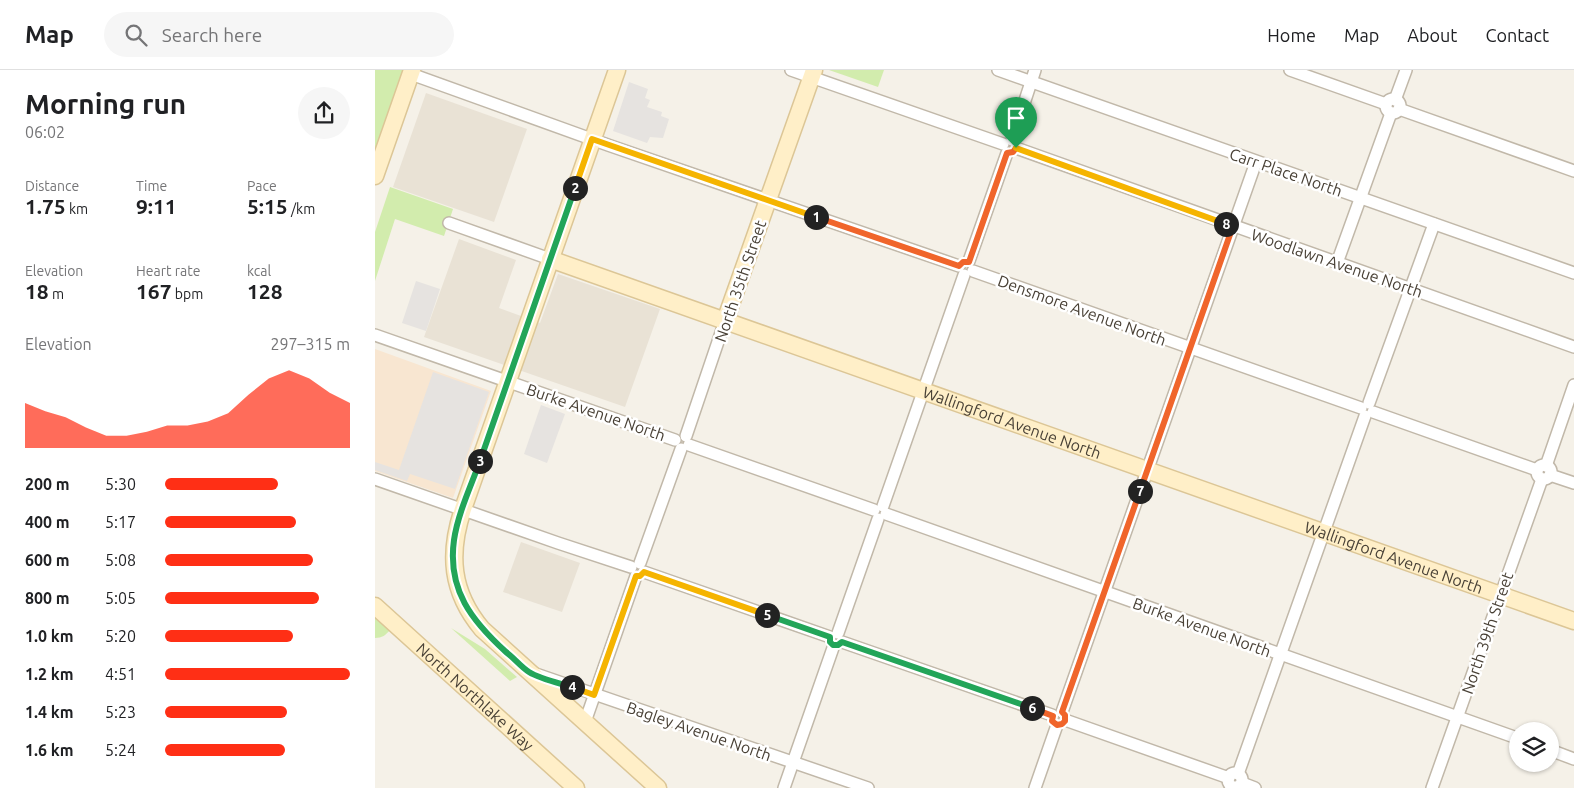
<!DOCTYPE html>
<meta charset="utf-8">
<style>
:root{--surface:#fff;--page:#f6f6f6;--text:#202124;--muted:#757577;--line:#e0e0e0;--accent:#ff2f15}
body{margin:0;font-family:Ubuntu,sans-serif;background:var(--page);color:var(--text);height:100vh;display:flex;flex-direction:column;font-size:19px;white-space:nowrap}
*{box-sizing:border-box;margin:0}
p{font-size:16px;color:var(--muted)}
.icon{flex:none;width:28px;height:28px;fill:none;stroke:currentColor;stroke-width:2;stroke-linecap:round;stroke-linejoin:round}
.map{position:relative;flex:1;overflow:hidden}
.panel{display:flex;flex-direction:column;background:var(--surface);width:375px}
.panel>*{flex:none}
.tools{position:absolute;left:1134px;top:652px;display:grid;gap:10px}
.tools a{display:grid;place-items:center;width:50px;height:50px;border-radius:50%;background:var(--surface);box-shadow:0 1px 4px #0004;font-size:25px}
.pin{position:absolute;display:grid;place-items:center;width:42px;height:42px;color:#fff;margin:-51px -21px;border-radius:50% 50% 50% 0;rotate:-45deg;box-shadow:0 0 5px #0007}
.pin .icon{rotate:45deg}
.km{position:absolute;width:25px;height:25px;margin:-12px;border-radius:50%;background:#222;color:#fff;font-size:14px;line-height:25px;text-align:center}
.round{display:grid;place-items:center;flex:none;width:52px;height:52px;border-radius:26px;background:var(--page)}
.overview{display:flex;align-items:center;justify-content:space-between;height:85px;padding:0 25px}
h1{font-size:28px;font-weight:600;line-height:38px}
.figures{display:grid;grid-template-columns:repeat(3,1fr);gap:8px;height:85px;padding:5px 25px}
.figures div{display:grid;align-content:center}
.figures b{font-size:21px;font-weight:600}
.figures small{font-size:14px;font-weight:400}
.figures p{font-size:14px}
.chart{height:140px;padding:10px 25px}
.chart p{display:flex;justify-content:space-between}
.chart svg{width:100%;height:90px;margin-top:5px;fill:var(--accent);opacity:.7}
ul{padding:0 25px;list-style:none;font-size:16px}
li{display:grid;grid-template-columns:80px 60px 1fr;align-items:center;height:38px}
li i{height:12px;border-radius:6px;background:var(--accent)}
header{display:flex;align-items:center;gap:30px;box-sizing:border-box;height:70px;padding:0 25px;background:var(--surface);border-bottom:1px solid var(--line)}
header strong{font-size:24px}
nav{display:flex;gap:28px;margin-inline-start:auto;font-size:18px}
.search{width:350px;height:45px;background:var(--page);display:flex;align-items:center;gap:12px;box-sizing:border-box;padding:0 18px;border-radius:28px;color:var(--muted);font-size:19px}
main{display:flex;flex:1;min-height:0}
.map>svg:first-child{display:block}
.residential{fill:#e9e2d5}
.commercial{fill:#f8e6d1}
.green{fill:#d2ecad}
.parking{fill:#e6e3e0}
.lines{fill:none;stroke-linecap:round;stroke-linejoin:round}
.street-casing{stroke:#c1b8a9;stroke-width:14}
.secondary-casing{stroke:#dcc696;stroke-width:19}
.street{stroke:#fff;stroke-width:11}
.secondary{stroke:#ffefc8;stroke-width:16}
.split-1-casing{stroke:#fff;stroke-width:10}
.split-2-casing{stroke:#fff;stroke-width:10}
.split-3-casing{stroke:#fff;stroke-width:10}
.split-4-casing{stroke:#fff;stroke-width:10}
.split-5-casing{stroke:#fff;stroke-width:10}
.split-6-casing{stroke:#fff;stroke-width:10}
.split-7-casing{stroke:#fff;stroke-width:10}
.split-8-casing{stroke:#fff;stroke-width:10}
.split-9-casing{stroke:#fff;stroke-width:10}
.split-1{stroke:#f0652b;stroke-width:6}
.split-2{stroke:#f5b400;stroke-width:6}
.split-3{stroke:#22a559;stroke-width:6}
.split-4{stroke:#22a559;stroke-width:6}
.split-5{stroke:#f5b400;stroke-width:6}
.split-6{stroke:#22a559;stroke-width:6}
.split-7{stroke:#f0652b;stroke-width:6}
.split-8{stroke:#f0652b;stroke-width:6}
.split-9{stroke:#f5b400;stroke-width:6}
.labels{text-anchor:middle;stroke-width:5;stroke-linejoin:round;paint-order:stroke}
.street-label{font-size:16px;fill:#494136;stroke:#fff}
</style>
<header>
<strong>Map</strong>
<div class="search"><svg class="icon" aria-label="search" viewBox="0 0 24 24"><circle cx="10" cy="10" r="6"/><path d="M15 15l6 6"/></svg>Search here</div>
<nav><a>Home</a><a>Map</a><a>About</a><a>Contact</a></nav>
</header>
<main>
<section class="panel">
<div class="overview"><div><h1>Morning run</h1><p>06:02</p></div><a class="round"><svg class="icon" aria-label="share" viewBox="0 0 24 24"><path d="M12 15V3M7 8l5-5 5 5M5 13v7h14v-7"/></svg></a></div>
<div class="figures">
<div><p>Distance</p><b>1.75<small> km</small></b></div>
<div><p>Time</p><b>9:11</b></div>
<div><p>Pace</p><b>5:15<small> /km</small></b></div>
</div>
<div class="figures">
<div><p>Elevation</p><b>18<small> m</small></b></div>
<div><p>Heart rate</p><b>167<small> bpm</small></b></div>
<div><p>kcal</p><b>128</b></div>
</div>
<div class="chart"><p><span>Elevation</span>297–315 m</p>
<svg viewBox="0 0 160 44" preserveAspectRatio="none"><path d="M0 44V22L10 26L20 29L30 34L40 38L50 38L60 36L70 33L80 33L90 31L100 27L110 18L120 10L130 6L140 10L150 17L160 22V44z"/></svg>
</div>
<ul>
<li><b>200 m</b>5:30<i style="width:61%"></i></li>
<li><b>400 m</b>5:17<i style="width:71%"></i></li>
<li><b>600 m</b>5:08<i style="width:80%"></i></li>
<li><b>800 m</b>5:05<i style="width:83%"></i></li>
<li><b>1.0 km</b>5:20<i style="width:69%"></i></li>
<li><b>1.2 km</b>4:51<i style="width:100%"></i></li>
<li><b>1.4 km</b>5:23<i style="width:66%"></i></li>
<li><b>1.6 km</b>5:24<i style="width:65%"></i></li>
</ul>
</section>
<div class="map">
<svg width="1199" height="718" viewBox="0 0 1199 718">
<rect width="100%" height="100%" fill="#f5f1e8"/>
<g class="residential">
<polygon points="51,23 152,59 119,152 18,117"/>
<polygon points="84,169 141,190 124,238 165,253 183,204 285,239 250,337 49,267"/>
<polygon points="146,472 205,493 187,542 128,522"/>
</g>
<polygon class="commercial" points="0,279 116,321 78,428 0,401"/>
<g class="green">
<polygon points="0,0 29,0 0,84"/>
<polygon points="454,0 509,0 503,17"/>
<polygon points="15,117 78,139 69,166 20,149 0,211 0,162"/>
<path d="M0,546l15,14c-4,5 -8,8 -15,8z"/>
<polygon points="76,558 110,579 142,607 135,611"/>
</g>
<g class="parking">
<polygon points="254,12 273,19 270,28 275,30 272,37 287,42 286,46 294,49 288,68 275,67 272,73 238,61"/>
<polygon points="41,211 65,219 51,261 27,253"/>
<polygon points="58,302 114,322 80,419 35,404 32,411 0,400 0,392 24,400"/>
<polygon points="166,335 190,344 172,393 149,384"/>
</g>
<g class="lines">
<defs>
<g id="street">
<polyline points="416,0 628,74"/>
<polyline points="623,0 1199,203"/>
<polyline points="915,0 1011,34"/>
<polyline points="36,4 233,75 584,196"/>
<circle cx="1018" cy="36" r="7"/>
<polyline points="1020,30 1031,0"/>
<polyline points="1024,39 1199,101"/>
<polyline points="637,70 660,0"/>
<polyline points="641,78 1199,277"/>
<polyline points="74,153 175,189"/>
<polyline points="594,191 632,83"/>
<polyline points="962,193 1016,43"/>
<polyline points="598,201 986,338"/>
<polyline points="0,265 300,370"/>
<polyline points="994,333 1059,154"/>
<polyline points="998,342 1162,400"/>
<polyline points="311,366 350,251"/>
<polyline points="314,375 499,440"/>
<circle cx="1169" cy="402" r="7"/>
<polyline points="1171,396 1199,315"/>
<polyline points="1175,405 1199,413"/>
<polyline points="0,409 183,473 256,497"/>
<polyline points="508,436 589,205"/>
<polyline points="511,444 1142,668"/>
<polyline points="265,493 306,379"/>
<polyline points="269,502 455,567"/>
<polyline points="463,563 503,449"/>
<polyline points="467,572 677,645"/>
<polyline points="161,604 493,718"/>
<polyline points="687,642 881,92"/>
<polyline points="690,650 854,708"/>
<polyline points="210,652 261,506"/>
<polyline points="1175,680 1199,689"/>
<circle cx="860" cy="710" r="7"/>
<polyline points="863,704 990,346"/>
<polyline points="867,713 880,718"/>
<polyline points="409,718 459,575"/>
<polyline points="660,718 682,655"/>
<polyline points="1057,718 1167,409"/>
</g>
<g id="secondary">
<path d="M242,0l-154,439c-15,45 -12,83 19,120l176,159"/>
<polyline points="0,106 37,0"/>
<path id="s1" d="M175,189l1024,362"/>
<polyline points="350,251 439,0"/>
<path id="s2" d="M0,536l201,182"/>
</g>
</defs>
<use href="#street" class="street-casing"/>
<use href="#secondary" class="secondary-casing"/>
<use href="#street" class="street"/>
<use href="#secondary" class="secondary"/>
</g>
<g class="lines">
<defs>
<polyline id="split-1" points="441,147 584,196 588,192 594,192 632,83 638,82 641,78"/>
<polyline id="split-2" points="200,118 217,69 441,147"/>
<polyline id="split-3" points="105,391 200,118"/>
<path id="split-4" d="M105,391c-9,25 -22,52 -26,79 -7,50 18,81 52,112 8,6 15,15 23,20 11,7 30,11 43,15"/>
<polyline id="split-5" points="197,617 219,625 261,506 265,506 269,502 392,545"/>
<polyline id="split-6" points="392,545 455,567 455,572 458,575 463,575 467,572 657,638"/>
<polyline id="split-7" points="657,638 678,646 677,651 682,655 687,654 690,651 690,645 687,642 765,421"/>
<polyline id="split-8" points="765,421 858,156 851,154"/>
<polyline id="split-9" points="641,78 851,154"/>
</defs>
<use href="#split-1" class="split-1-casing"/>
<use href="#split-2" class="split-2-casing"/>
<use href="#split-3" class="split-3-casing"/>
<use href="#split-4" class="split-4-casing"/>
<use href="#split-5" class="split-5-casing"/>
<use href="#split-6" class="split-6-casing"/>
<use href="#split-7" class="split-7-casing"/>
<use href="#split-8" class="split-8-casing"/>
<use href="#split-9" class="split-9-casing"/>
<use href="#split-1" class="split-1"/>
<use href="#split-2" class="split-2"/>
<use href="#split-3" class="split-3"/>
<use href="#split-4" class="split-4"/>
<use href="#split-5" class="split-5"/>
<use href="#split-6" class="split-6"/>
<use href="#split-7" class="split-7"/>
<use href="#split-8" class="split-8"/>
<use href="#split-9" class="split-9"/>
</g>
<g class="labels">
<g class="street-label">
<text transform="translate(911 102) rotate(19)" y="6">Carr Place North</text>
<text transform="translate(962 193) rotate(19)" y="6">Woodlawn Avenue North</text>
<text transform="translate(365 211) rotate(-71)" y="6">North 35th Street</text>
<text transform="translate(707 240) rotate(20)" y="6">Densmore Avenue North</text>
<text transform="translate(221 342) rotate(19)" y="6">Burke Avenue North</text>
<text dy="6" stroke="none"><textPath href="#s1" startOffset="490">Wallingford Avenue North</textPath></text>
<text dy="6" stroke="none"><textPath href="#s1" startOffset="895">Wallingford Avenue North</textPath></text>
<text transform="translate(827 557) rotate(20)" y="6">Burke Avenue North</text>
<text transform="translate(1112 563) rotate(-71)" y="6">North 39th Street</text>
<text dy="6" stroke="none"><textPath href="#s2" startOffset="135">North Northlake Way</textPath></text>
<text transform="translate(324 661) rotate(19)" y="6">Bagley Avenue North</text>
</g>
</g>
</svg>
<div class="tools">
<a><svg class="icon" aria-label="layers" viewBox="0 0 24 24"><path d="M12 4l9 5-9 5-9-5zM3 14l9 5 9-5"/></svg></a>
</div>
<div class="pin" style="left:641px;top:78px;background:#1e9e55"><svg class="icon" aria-label="arrive" viewBox="0 0 24 24"><path d="M6 21V4h12l-3 4 3 4H6"/></svg></div>
<b class="km" style="left:441px;top:147px">1</b>
<b class="km" style="left:200px;top:118px">2</b>
<b class="km" style="left:105px;top:391px">3</b>
<b class="km" style="left:197px;top:617px">4</b>
<b class="km" style="left:392px;top:545px">5</b>
<b class="km" style="left:657px;top:638px">6</b>
<b class="km" style="left:765px;top:421px">7</b>
<b class="km" style="left:851px;top:154px">8</b>
</div>
</main>
